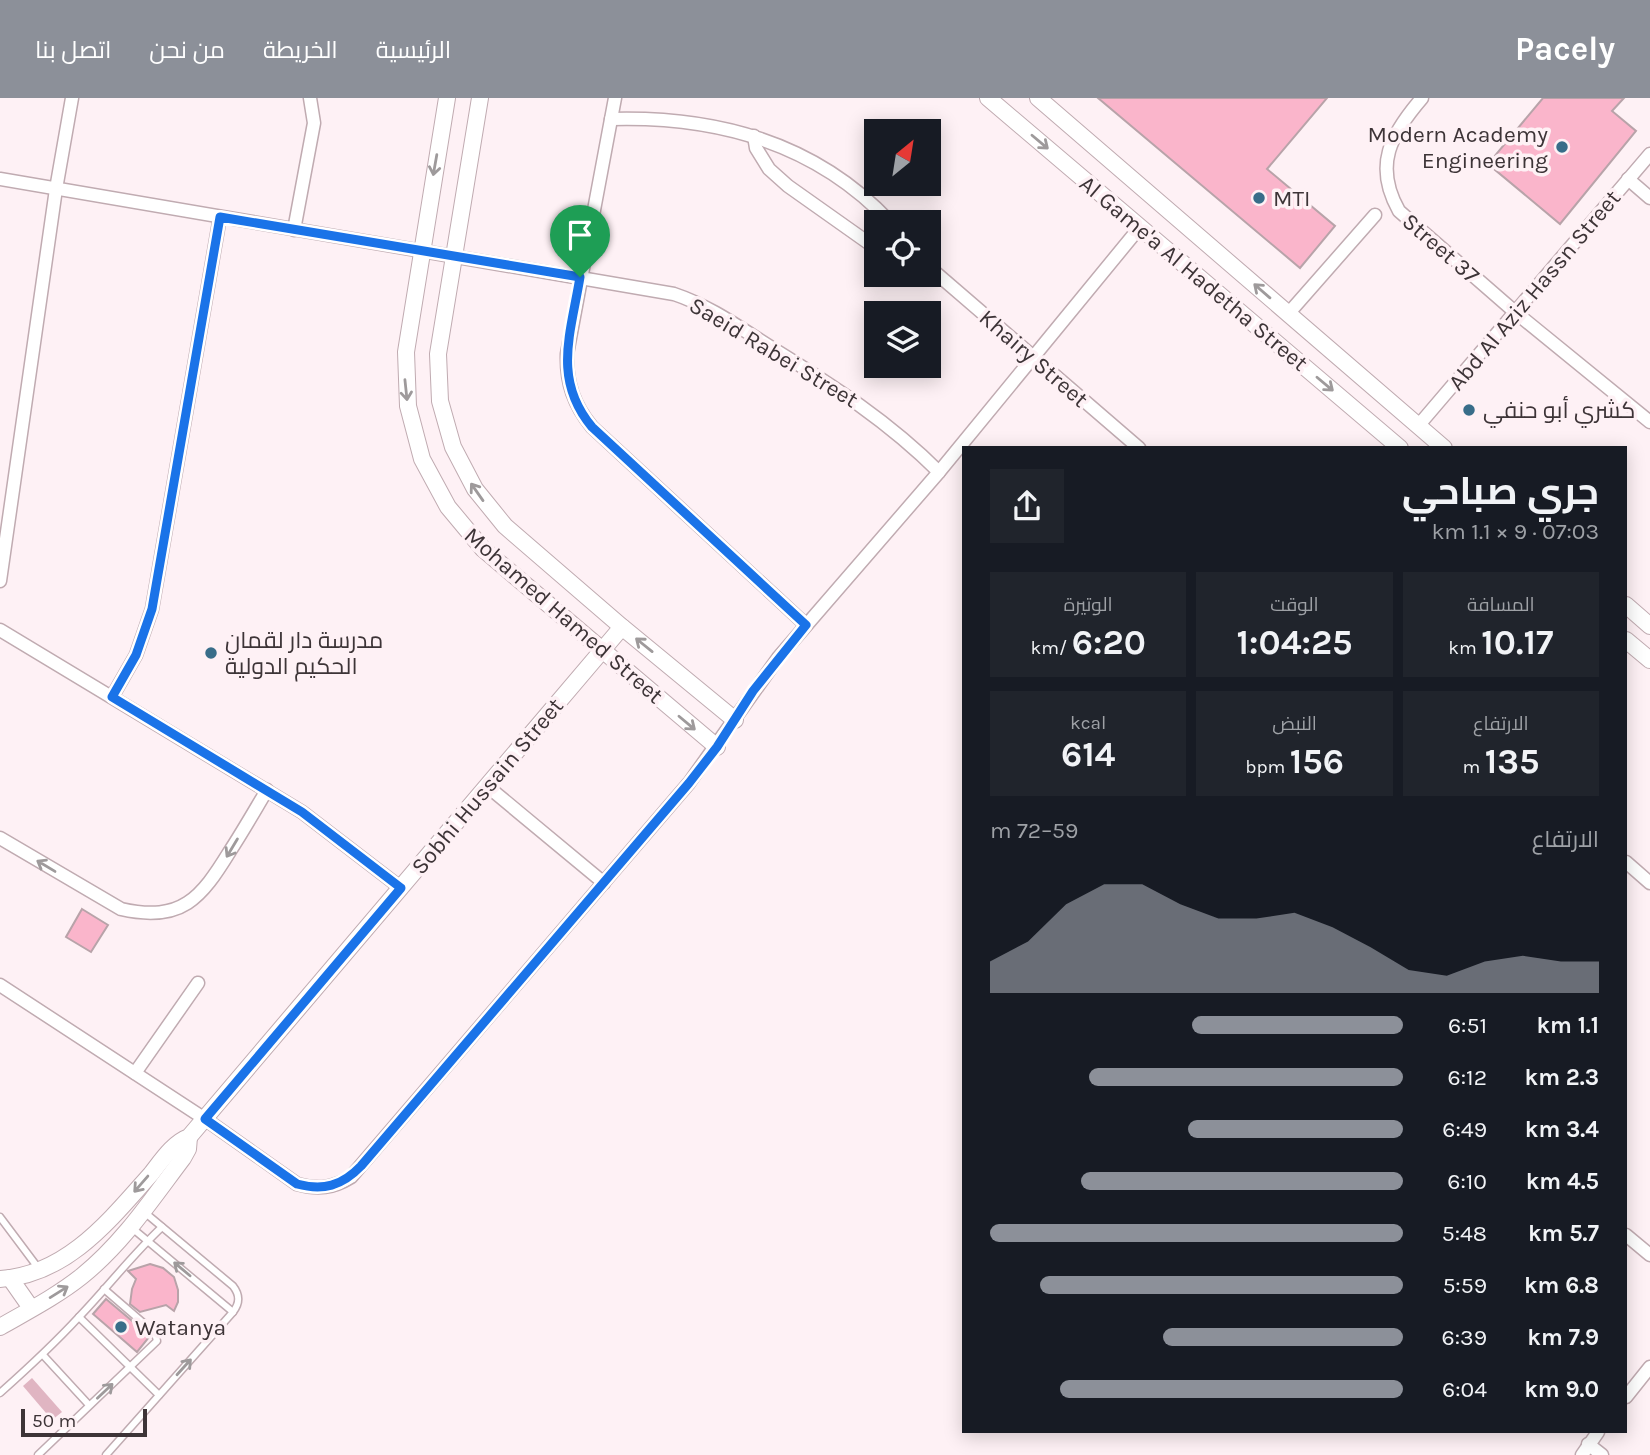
<!DOCTYPE html>
<html lang="ar">
<meta charset="utf-8">
<style>
:root{--surface:#171b24;--page:#20242c;--text:#f1f3f6;--muted:#9ea1a6;--accent:#8c9099}
body{margin:0;font-family:Karla,Cairo,sans-serif;background:var(--page);color:var(--text);direction:rtl;height:100vh;display:flex;flex-direction:column;font-size:26px;white-space:nowrap}
*{box-sizing:border-box;margin:0}
p{font-size:23px;color:var(--muted)}
.icon{flex:none;width:38px;height:38px;fill:none;stroke:currentColor;stroke-width:2;stroke-linecap:round;stroke-linejoin:round}
.map{position:relative;flex:1;overflow:hidden;direction:ltr}
.panel{position:absolute;left:962px;top:348px;width:665px;height:987px;display:flex;flex-direction:column;background:var(--surface);border-radius:0px;box-shadow:0 4px 18px #0003;direction:rtl}
.panel>*{flex:none}
.needle{width:46px;rotate:30deg}
.controls{position:absolute;left:864px;top:21px;display:grid;gap:14px}
.controls a{display:grid;place-items:center;width:77px;height:77px;border-radius:0px;background:var(--surface);box-shadow:0 4px 18px #0003;font-size:35px}
.scale{position:absolute;left:21px;bottom:18px;width:126px;box-sizing:border-box;padding-left:7px;border:4px solid #3d3437;border-top:0;font-size:19px;line-height:24px;white-space:nowrap;color:#3d3437;-webkit-text-stroke:5px #fef1f5;paint-order:stroke}
.pin{position:absolute;display:grid;place-items:center;width:60px;height:60px;color:#fff;margin:-72px -30px;border-radius:50% 50% 50% 0;rotate:-45deg;box-shadow:0 0 7px #0007}
.pin .icon{rotate:45deg}
.round{display:grid;place-items:center;flex:none;width:74px;height:74px;border-radius:0px;background:var(--page)}
.head{display:flex;align-items:center;justify-content:space-between;height:119px;padding:0 28px}
h1{font-size:38px;font-weight:700;line-height:52px}
.stats{display:grid;grid-template-columns:repeat(3,1fr);gap:10px;height:119px;padding:7px 28px}
.stats div{display:grid;align-content:center;border-radius:0px;background:var(--page);text-align:center}
.stats b{font-size:35px;font-weight:700}
.stats small{font-size:19px;font-weight:400}
.stats p{font-size:19px}
.chart{height:196px;padding:14px 28px}
.chart p{display:flex;justify-content:space-between}
.chart svg{width:100%;height:126px;margin-top:7px;fill:var(--accent);opacity:.7}
ul{padding:0 28px;list-style:none;font-size:23px}
li{display:grid;grid-template-columns:112px 84px 1fr;align-items:center;height:52px}
li i{height:18px;border-radius:9px;background:var(--accent)}
header{display:flex;align-items:center;gap:42px;box-sizing:border-box;height:98px;padding:0 35px;background:var(--accent);color:#fff}
header strong{font-size:33px}
nav{display:flex;gap:38px;margin-inline-start:auto;font-size:24px}
.map>svg:first-child{display:block}
.green{fill:#e0b5c2}
.building{fill:#fab5cb;stroke:#b8a3a9;stroke-width:2}
.lines{fill:none;stroke-linecap:round;stroke-linejoin:round}
.service-casing{stroke:#c0abb1;stroke-width:9}
.minor-casing{stroke:#c0abb1;stroke-width:15}
.tertiary-casing{stroke:#c0abb1;stroke-width:18}
.service{stroke:#fff;stroke-width:6}
.minor{stroke:#fff;stroke-width:12}
.tertiary{stroke:#fff;stroke-width:16}
.oneway{stroke:#9e9a9b}
.route-casing{stroke:#fff;stroke-width:14}
.route{stroke:#1a73e8;stroke-width:9}
.poi-dot{fill:#386d89;stroke:#fef1f5;stroke-width:2.5}
.labels{text-anchor:middle;stroke-width:7;stroke-linejoin:round;paint-order:stroke}
.poi-label{font-size:23px;fill:#3d3437;stroke:#fef1f5;text-anchor:start}
.street-label{font-size:23px;fill:#3d3437;stroke:#fef1f5}
</style>
<header>
<strong>Pacely</strong>
<nav><a>الرئيسية</a><a>الخريطة</a><a>من نحن</a><a>اتصل بنا</a></nav>
</header>
<div class="map">
<svg width="1650" height="1357" viewBox="0 0 1650 1357">
<rect width="100%" height="100%" fill="#fef1f5"/>
<polygon class="green" points="32,1280 62,1314 52,1322 23,1288"/>
<g class="building">
<polygon points="1098,0 1327,0 1267,71 1335,128 1300,170"/>
<polygon points="1543,0 1624,0 1612,13 1636,33 1560,126 1488,66"/>
<polygon points="82,811 108,827 91,854 66,839"/>
<polygon points="150,1166 163,1170 174,1179 178,1192 178,1204 174,1213 166,1207 140,1214 130,1206 132,1191 136,1181 128,1173"/>
<polygon points="106,1201 150,1238 137,1254 93,1216"/>
</g>
<g class="lines">
<defs>
<g id="service">
<polyline points="0,1119 39,1171"/>
<polyline points="132,1130 233,1214"/>
<polyline points="79,1219 159,1297"/>
<polyline points="43,1257 89,1307"/>
<path d="M0,1295c27,-24 53,-48 78,-75 29,-30 54,-63 84,-91"/>
<polyline points="38,1357 157,1243 155,1235 104,1191"/>
<path d="M106,1357l127,-143c7,-9 7,-17 0,-26l-90,-75"/>
</g>
<g id="minor">
<path d="M615,0l-48,256c-1,29 7,51 25,73l214,198"/>
<path d="M1422,0c-31,36 -49,67 -23,113l116,101 135,110"/>
<path d="M611,21c106,-3 205,24 279,103"/>
<polyline points="754,38 756,50 769,71 788,88 877,151"/>
<path d="M0,81l674,115c36,12 66,34 98,54 60,37 117,74 167,124"/>
<polyline points="1628,81 1650,100"/>
<polyline points="294,132 314,25 310,0"/>
<polyline points="929,169 1139,350"/>
<polyline points="1288,216 1375,117"/>
<polyline points="1418,328 1650,56"/>
<polyline points="0,483 56,91 72,0"/>
<polyline points="0,532 302,714 401,790"/>
<polyline points="112,599 136,557 152,511 220,119"/>
<polyline points="487,688 604,785"/>
<path d="M0,740l121,71c61,14 80,-11 109,-58 13,-20 25,-41 37,-61"/>
<polyline points="1626,764 1650,785"/>
<path d="M0,887l205,134 92,65c21,6 36,4 54,-7l338,-394 89,-125 161,-186 201,-245"/>
<polyline points="135,975 198,885"/>
<polyline points="1626,1137 1650,1157"/>
<polyline points="1626,1299 1650,1269"/>
<polyline points="1588,1346 1602,1357"/>
<polyline points="1582,1357 1598,1334"/>
</g>
<g id="tertiary">
<polyline points="447,0 406,254 408,308 422,361 448,409 483,451 717,649"/>
<polyline points="480,0 438,256 440,303 453,349 475,391 505,428 622,529 735,622"/>
<polyline points="988,0 1400,350"/>
<polyline points="1038,0 1444,350"/>
<polyline points="1626,507 1650,528"/>
<polyline points="1626,542 1650,562"/>
<polyline points="10,1180 31,1210"/>
<path d="M0,1181c67,-4 110,-59 151,-105 11,-14 22,-31 38,-37l433,-510"/>
<path d="M0,1229c28,-16 57,-31 82,-51 41,-33 70,-77 101,-118l5,-9 1,-12"/>
</g>
</defs>
<use href="#service" class="service-casing"/>
<use href="#minor" class="minor-casing"/>
<use href="#tertiary" class="tertiary-casing"/>
<use href="#service" class="service"/>
<use href="#minor" class="minor"/>
<use href="#tertiary" class="tertiary"/>
</g>
<defs><path id="oneway-shaft" d="M-6 0H5M1.5-3L5.5 0L1.5 3" fill="none" stroke-width="1.6" stroke-linecap="round" stroke-linejoin="round" transform="scale(1.75)"/></defs>
<g class="oneway">
<use href="#oneway-shaft" transform="translate(1040 44) rotate(40)"/>
<use href="#oneway-shaft" transform="translate(435 67) rotate(100)"/>
<use href="#oneway-shaft" transform="translate(1262 193) rotate(-139)"/>
<use href="#oneway-shaft" transform="translate(1325 286) rotate(40)"/>
<use href="#oneway-shaft" transform="translate(406 292) rotate(84)"/>
<use href="#oneway-shaft" transform="translate(477 394) rotate(-125)"/>
<use href="#oneway-shaft" transform="translate(644 547) rotate(-141)"/>
<use href="#oneway-shaft" transform="translate(687 625) rotate(40)"/>
<use href="#oneway-shaft" transform="translate(232 750) rotate(121)"/>
<use href="#oneway-shaft" transform="translate(46 768) rotate(-149)"/>
<use href="#oneway-shaft" transform="translate(141 1086) rotate(131)"/>
<use href="#oneway-shaft" transform="translate(182 1171) rotate(-140)"/>
<use href="#oneway-shaft" transform="translate(59 1194) rotate(-32)"/>
<use href="#oneway-shaft" transform="translate(184 1269) rotate(-48)"/>
<use href="#oneway-shaft" transform="translate(105 1293) rotate(-43)"/>
</g>
<g class="lines">
<defs>
<path id="route" d="M220,119l360,60c-9,56 -28,102 12,150l214,198 -53,66 -36,56 -28,36 -328,383c-19,20 -38,25 -64,18l-92,-65 196,-231 -99,-76 -190,-115 24,-42 16,-46z"/>
</defs>
<use href="#route" class="route-casing"/>
<use href="#route" class="route"/>
</g>
<g class="poi-dot">
<circle cx="1562" cy="49" r="7"/>
<circle cx="1259" cy="100" r="7"/>
<circle cx="1469" cy="312" r="7"/>
<circle cx="211" cy="555" r="7"/>
<circle cx="121" cy="1229" r="7"/>
</g>
<g class="labels">
<g class="poi-label">
<text x="1548" y="44" text-anchor="end">Modern Academy<tspan x="1548" dy="26">Engineering</tspan></text>
<text x="1273" y="108">MTI</text>
<text x="1483" y="320">كشري أبو حنفي</text>
<text x="225" y="550">مدرسة دار لقمان<tspan x="225" dy="26">الحكيم الدولية</tspan></text>
<text x="135" y="1237">Watanya</text>
</g>
<g class="street-label">
<text transform="translate(1441 150) rotate(41)" y="8">Street 37</text>
<text transform="translate(1194 175) rotate(40)" y="8">Al Game'a Al Hadetha Street</text>
<text transform="translate(1534 192) rotate(-50)" y="8">Abd Al Aziz Hassn Street</text>
<text transform="translate(774 254) rotate(31)" y="8">Saeid Rabei Street</text>
<text transform="translate(1034 260) rotate(41)" y="8">Khairy Street</text>
<text transform="translate(564 517) rotate(41)" y="8">Mohamed Hamed Street</text>
<text transform="translate(487 688) rotate(-50)" y="8">Sobhi Hussain Street</text>
</g>
</g>
</svg>
<div class="controls">
<a><svg class="needle" viewBox="-14 -14 28 28"><path d="M0-13l5 13h-10z" fill="#e53935"/><path d="M0 13l5-13h-10z" fill="#9ea1a6"/></svg></a>
<a><svg class="icon" aria-label="locate" viewBox="0 0 24 24"><circle cx="12" cy="12" r="6"/><path d="M12 2v4M12 18v4M2 12h4M18 12h4"/></svg></a>
<a><svg class="icon" aria-label="layers" viewBox="0 0 24 24"><path d="M12 4l9 5-9 5-9-5zM3 14l9 5 9-5"/></svg></a>
</div>
<div class="scale">50 m</div>
<div class="pin" style="left:580px;top:179px;background:#1e9e55"><svg class="icon" aria-label="arrive" viewBox="0 0 24 24"><path d="M6 21V4h12l-3 4 3 4H6"/></svg></div>
<section class="panel">
<div class="head"><div><h1>جري صباحي</h1><p>07:03 · 9 × 1.1 km</p></div><a class="round"><svg class="icon" aria-label="share" viewBox="0 0 24 24"><path d="M12 15V3M7 8l5-5 5 5M5 13v7h14v-7"/></svg></a></div>
<div class="stats">
<div><p>المسافة</p><b>10.17<small> km</small></b></div>
<div><p>الوقت</p><b>1:04:25</b></div>
<div><p>الوتيرة</p><b>6:20<small> /km</small></b></div>
</div>
<div class="stats">
<div><p>الارتفاع</p><b>135<small> m</small></b></div>
<div><p>النبض</p><b>156<small> bpm</small></b></div>
<div><p>kcal</p><b>614</b></div>
</div>
<div class="chart"><p><span>الارتفاع</span>59–72 m</p>
<svg viewBox="0 0 160 44" preserveAspectRatio="none"><path d="M0 44V33L10 26L20 13L30 6L40 6L50 13L60 18L70 18L80 16L90 21L100 28L110 36L120 38L130 33L140 31L150 33L160 33V44z"/></svg>
</div>
<ul>
<li><b>1.1 km</b>6:51<i style="width:51%"></i></li>
<li><b>2.3 km</b>6:12<i style="width:76%"></i></li>
<li><b>3.4 km</b>6:49<i style="width:52%"></i></li>
<li><b>4.5 km</b>6:10<i style="width:78%"></i></li>
<li><b>5.7 km</b>5:48<i style="width:100%"></i></li>
<li><b>6.8 km</b>5:59<i style="width:88%"></i></li>
<li><b>7.9 km</b>6:39<i style="width:58%"></i></li>
<li><b>9.0 km</b>6:04<i style="width:83%"></i></li>
</ul>
</section>
</div>
